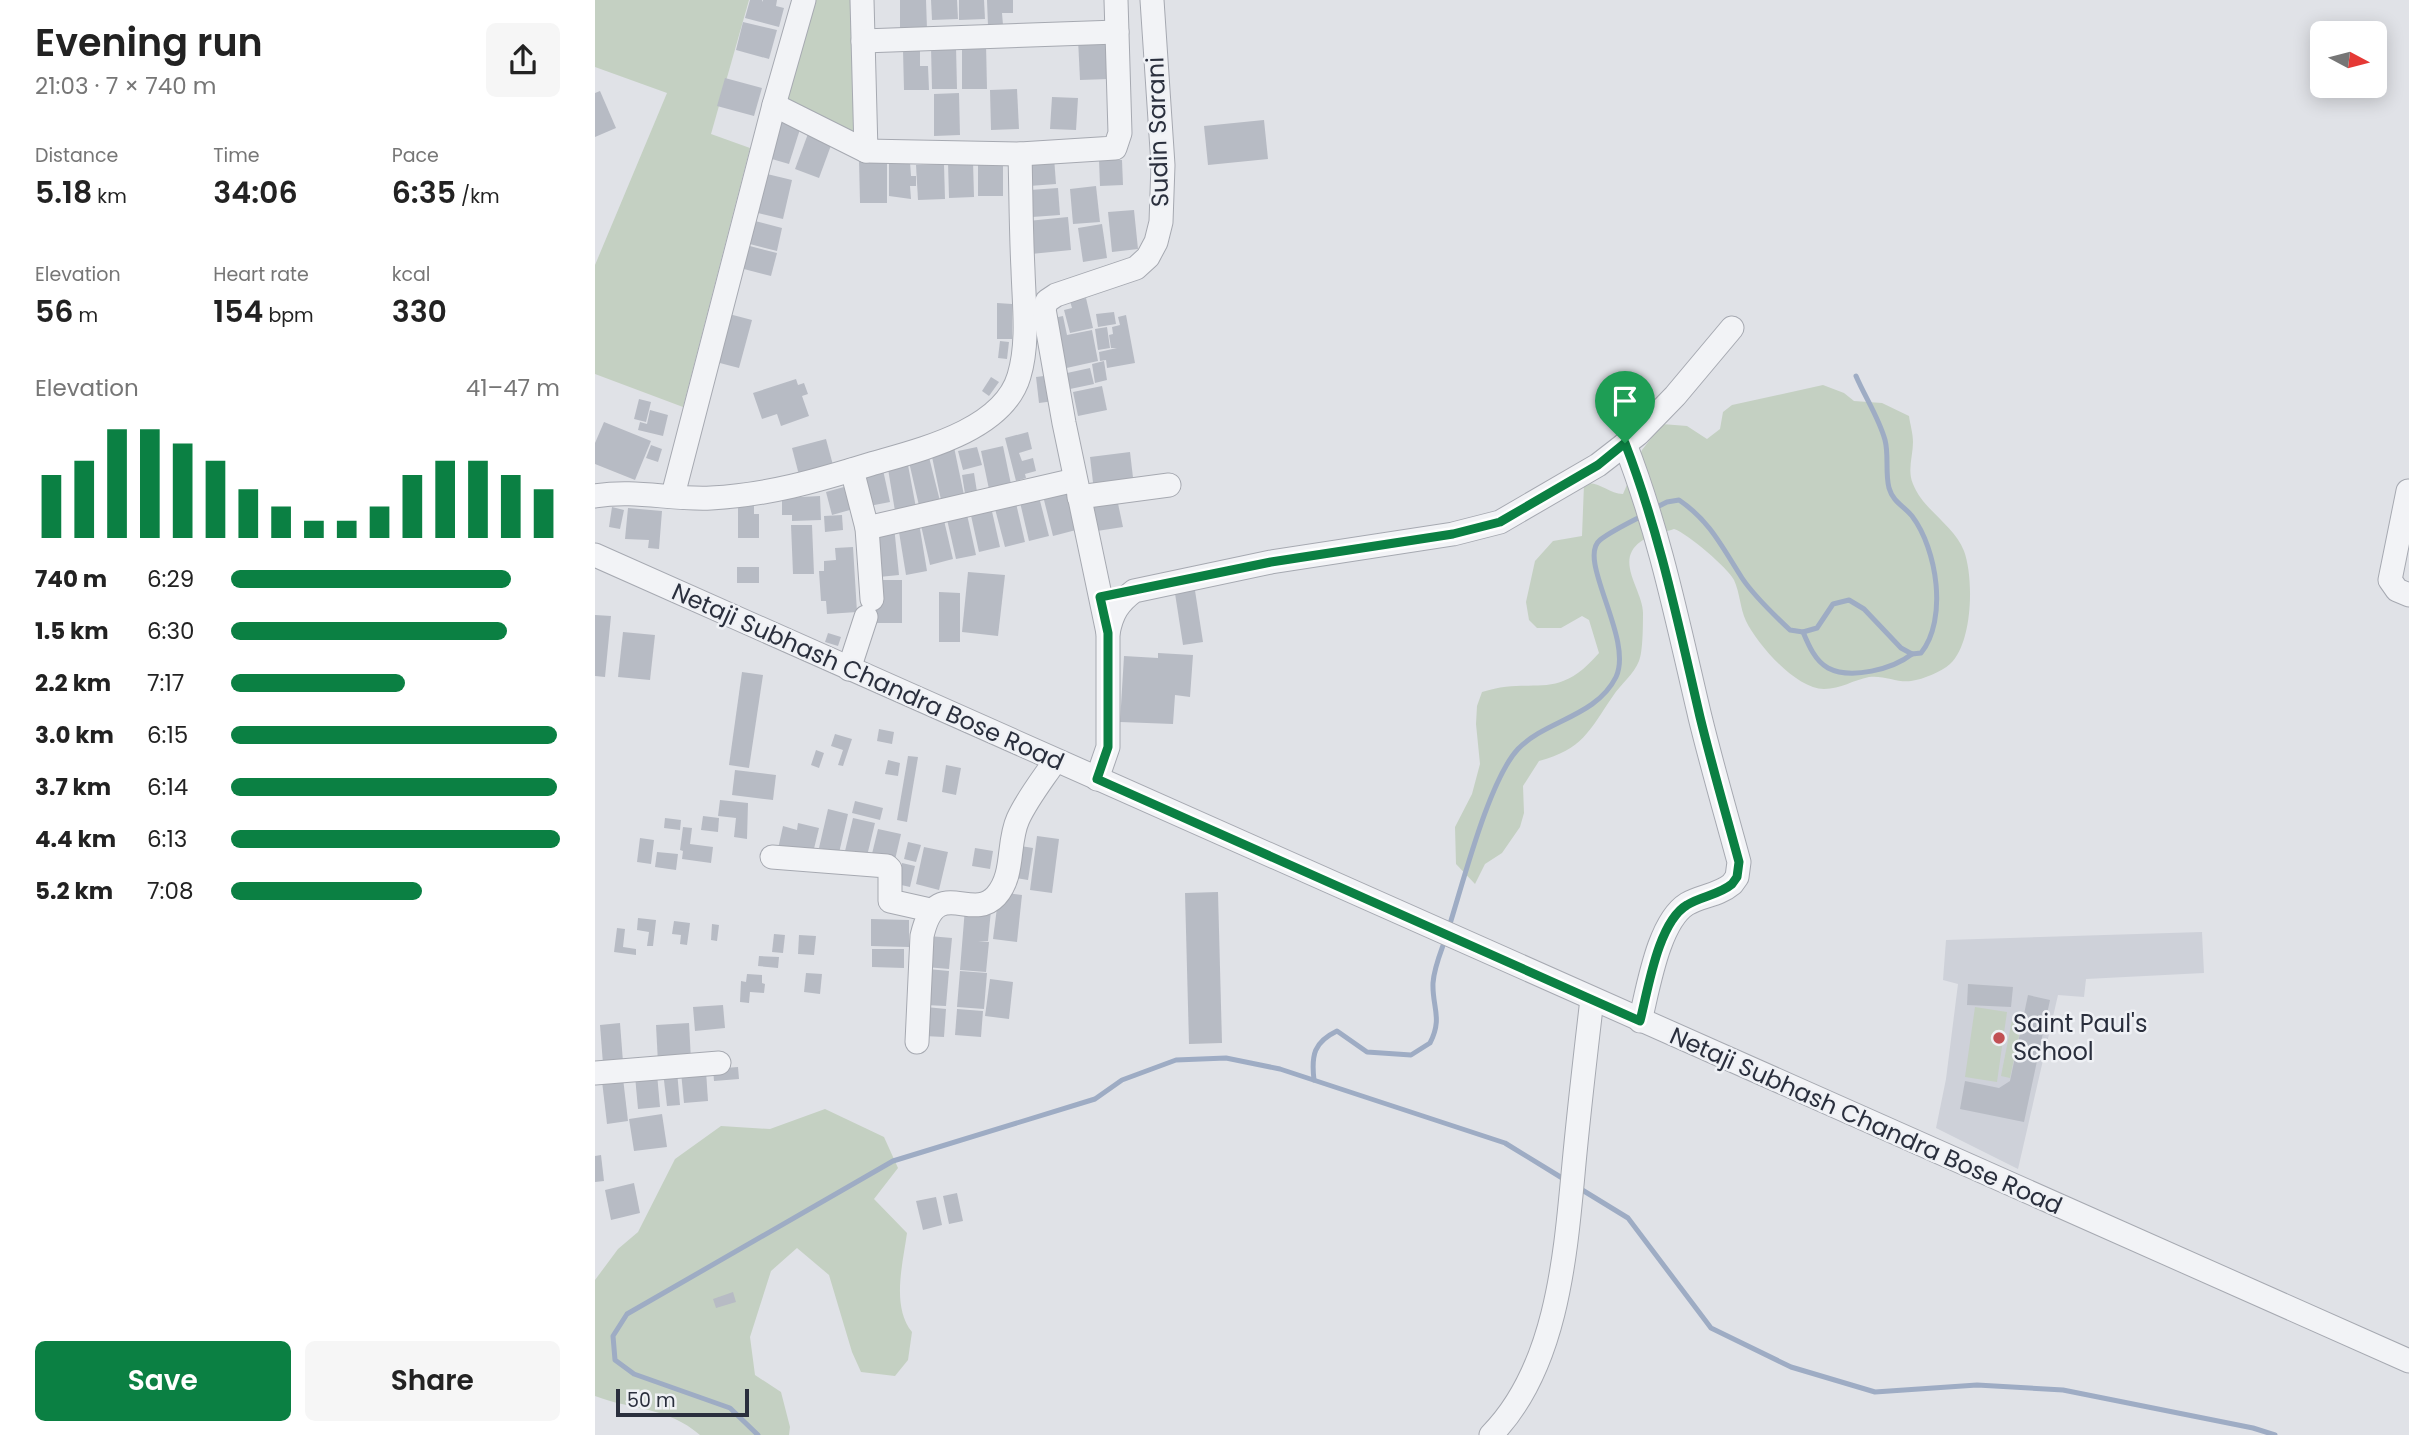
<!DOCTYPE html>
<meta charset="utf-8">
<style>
:root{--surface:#fff;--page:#f6f6f6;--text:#222;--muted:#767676;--accent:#0b8043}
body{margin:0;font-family:Poppins,sans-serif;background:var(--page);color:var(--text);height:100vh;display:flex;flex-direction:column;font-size:26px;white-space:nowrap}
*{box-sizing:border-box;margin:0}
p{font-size:23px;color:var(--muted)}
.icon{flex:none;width:38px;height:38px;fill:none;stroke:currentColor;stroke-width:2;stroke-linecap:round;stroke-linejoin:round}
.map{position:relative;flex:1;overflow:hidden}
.sheet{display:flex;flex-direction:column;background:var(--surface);width:595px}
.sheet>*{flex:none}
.needle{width:46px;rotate:97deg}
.tools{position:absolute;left:1715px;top:21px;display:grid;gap:14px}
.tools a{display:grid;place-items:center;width:77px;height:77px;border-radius:10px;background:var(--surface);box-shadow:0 4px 18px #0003;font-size:35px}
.scale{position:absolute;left:21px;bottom:18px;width:133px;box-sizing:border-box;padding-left:7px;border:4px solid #2a2f3d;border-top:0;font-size:19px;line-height:24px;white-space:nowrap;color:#2a2f3d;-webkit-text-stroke:5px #eff1f5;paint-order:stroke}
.pin{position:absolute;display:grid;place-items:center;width:60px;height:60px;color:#fff;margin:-72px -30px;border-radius:50% 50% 50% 0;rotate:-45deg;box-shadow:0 0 7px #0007}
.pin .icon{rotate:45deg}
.round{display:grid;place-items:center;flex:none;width:74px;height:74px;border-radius:10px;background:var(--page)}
.overview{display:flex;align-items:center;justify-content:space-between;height:119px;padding:0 35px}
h1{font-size:38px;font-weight:600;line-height:52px}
.metrics{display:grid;grid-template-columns:repeat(3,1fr);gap:10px;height:119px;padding:7px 35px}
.metrics div{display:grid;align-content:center}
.metrics b{font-size:30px;font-weight:600}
.metrics small{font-size:19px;font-weight:400}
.metrics p{font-size:19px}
.chart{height:196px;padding:14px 35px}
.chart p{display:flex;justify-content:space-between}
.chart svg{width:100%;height:126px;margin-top:7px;stroke:var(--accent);stroke-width:6}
.primary-button{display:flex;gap:14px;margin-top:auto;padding:14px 35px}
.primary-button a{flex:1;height:80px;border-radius:10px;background:var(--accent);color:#fff;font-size:28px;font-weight:600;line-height:80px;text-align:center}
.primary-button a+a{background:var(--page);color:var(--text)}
ul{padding:0 35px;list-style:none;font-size:23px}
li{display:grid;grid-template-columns:112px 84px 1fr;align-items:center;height:52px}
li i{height:18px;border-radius:9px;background:var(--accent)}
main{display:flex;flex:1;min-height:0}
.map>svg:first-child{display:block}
.built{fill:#ced1d9}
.green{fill:#c4d0c2}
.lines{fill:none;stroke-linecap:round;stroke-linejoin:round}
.stream{stroke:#9eacc4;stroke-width:5}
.building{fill:#b7bbc4}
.minor-casing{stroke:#a6a9b1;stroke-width:25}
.minor{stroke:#f2f3f6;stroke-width:23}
.route-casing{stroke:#fff;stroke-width:14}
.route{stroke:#0b8043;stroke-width:9}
.poi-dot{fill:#c15054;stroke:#eff1f5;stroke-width:2.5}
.labels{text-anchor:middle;stroke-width:5;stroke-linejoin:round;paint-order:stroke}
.street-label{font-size:24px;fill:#2a2f3d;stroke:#eff1f5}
.poi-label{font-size:24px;fill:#2a2f3d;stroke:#eff1f5;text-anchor:start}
</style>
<main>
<section class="sheet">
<div class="overview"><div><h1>Evening run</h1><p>21:03 · 7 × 740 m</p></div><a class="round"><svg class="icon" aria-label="share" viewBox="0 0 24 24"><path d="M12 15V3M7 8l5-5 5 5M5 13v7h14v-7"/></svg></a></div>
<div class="metrics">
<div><p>Distance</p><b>5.18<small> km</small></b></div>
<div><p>Time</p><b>34:06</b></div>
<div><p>Pace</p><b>6:35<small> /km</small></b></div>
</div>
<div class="metrics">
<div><p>Elevation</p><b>56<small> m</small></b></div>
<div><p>Heart rate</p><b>154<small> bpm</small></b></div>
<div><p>kcal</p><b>330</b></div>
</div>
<div class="chart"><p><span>Elevation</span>41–47 m</p>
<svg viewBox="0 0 160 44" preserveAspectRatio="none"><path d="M5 44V22M15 44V17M25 44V6M35 44V6M45 44V11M55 44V17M65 44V27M75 44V33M85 44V38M95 44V38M105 44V33M115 44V22M125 44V17M135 44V17M145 44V22M155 44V27"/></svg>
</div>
<ul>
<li><b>740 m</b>6:29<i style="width:85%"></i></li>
<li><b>1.5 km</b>6:30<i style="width:84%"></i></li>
<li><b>2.2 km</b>7:17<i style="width:53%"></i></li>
<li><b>3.0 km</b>6:15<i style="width:99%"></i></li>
<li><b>3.7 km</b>6:14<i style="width:99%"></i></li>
<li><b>4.4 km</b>6:13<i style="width:100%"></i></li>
<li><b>5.2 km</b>7:08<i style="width:58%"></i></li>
</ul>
<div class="primary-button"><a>Save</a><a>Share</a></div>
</section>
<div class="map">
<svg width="1814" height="1435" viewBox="0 0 1814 1435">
<rect width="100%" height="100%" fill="#e0e2e7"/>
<polygon class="built" points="1607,932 1609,973 1491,979 1489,997 1463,995 1423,1169 1341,1128 1351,1079 1363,984 1348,980 1351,940"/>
<g class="green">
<polygon points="0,0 154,0 116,134 155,148 88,407 0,374 0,265 72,93 0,67"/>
<polygon points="209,0 268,0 271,151 179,105"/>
<path d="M1228,385l21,8 10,8 28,2 27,13c1,8 4,17 4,26 0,14 -6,28 0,42 10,26 41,41 51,67 10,27 9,92 -14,113 -9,8 -26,15 -39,17 -13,2 -27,-6 -42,-4 -16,3 -28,12 -45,12 -28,0 -67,-45 -78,-68 -6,-13 -6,-28 -12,-41 -6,-12 -47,-47 -60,-51 -15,5 -33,7 -42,22 -10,18 11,43 11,62 0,11 0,39 -4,48 -5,13 -19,24 -26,35 -24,35 -30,53 -74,65l-16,25 1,27 -4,14 -18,26 -17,11 -10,20 -19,-20 -1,-37 17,-33 8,-30 -4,-40 1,-18 5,-14c52,-17 73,12 117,-39l-10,-33 -7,-4 -21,12h-24l-8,-8 -3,-18 9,-41 18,-20 29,-5 2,-52c15,-4 24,10 39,10l19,-44 20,-26 25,2 20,13 13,-10 3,-17 9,-7z"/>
<polygon points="1380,1007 1412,1012 1402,1082 1370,1077"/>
<polygon points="1418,1015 1428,1017 1415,1078 1406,1076"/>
<path d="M230,1109l59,28 14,31 -24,31 33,34c-4,30 -16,73 5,99l-4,28 -13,16 -34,-4 -9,-20 -23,-77 -32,-27 -26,23 -21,66 5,38 26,17 9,35 -1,8h-89c-34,-29 -66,-24 -105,-39v-116l23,-31 20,-17 37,-73 46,-33 49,3z"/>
</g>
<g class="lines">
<g class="stream">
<path d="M1058,509l14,-7 12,-2c31,21 43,47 63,78 12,18 32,37 48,52l13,2 14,-4 16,-24 16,-4 15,9 37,39 11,6 9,-1c27,-34 16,-104 -9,-137 -8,-10 -19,-14 -23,-28 -4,-16 0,-33 -4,-48 -6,-22 -20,-43 -29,-64"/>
<path d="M1208,632c5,12 12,29 25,36 23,12 65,1 84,-14"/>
<path d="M854,927c14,-44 40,-147 69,-178 28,-29 78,-32 98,-72 18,-38 -40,-118 -16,-137 10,-8 30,-18 42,-24"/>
<path d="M719,1080c-3,-25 0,-38 23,-49l30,21 44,3 19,-12c13,-25 2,-36 3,-60 1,-15 7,-29 12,-43"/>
<polyline points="984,1188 1033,1218 1116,1328 1196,1367 1280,1392 1382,1385 1468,1390 1658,1428 1680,1435"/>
<polyline points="163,1435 135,1408 39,1374 20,1360 18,1336 32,1314 298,1161 500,1099 527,1080 581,1060 631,1058 685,1069 910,1143 972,1181"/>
</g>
</g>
<g class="building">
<polygon points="155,0 167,0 168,2 168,0 182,0 181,6 189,8 184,27 150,18"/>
<polygon points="305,0 331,0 332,29 305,29"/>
<polygon points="336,0 362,0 363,19 337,20"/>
<polygon points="364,0 389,0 390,19 364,20"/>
<polygon points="392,0 418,0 418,13 407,13 408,25 393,26"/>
<polygon points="148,22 182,30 174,59 141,50"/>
<polygon points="513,38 514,79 485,80 483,39"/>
<polygon points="391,43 392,89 367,89 367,44"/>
<polygon points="361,46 362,89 337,89 336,47"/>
<polygon points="325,49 325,66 333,66 334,90 309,90 308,50"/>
<polygon points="130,78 167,88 159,116 122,106"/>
<polygon points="422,89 424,129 396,130 395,90"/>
<polygon points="5,91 21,128 0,137 0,93"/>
<polygon points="364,93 365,135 339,136 339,94"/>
<polygon points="457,97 483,98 481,130 455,129"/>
<polygon points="181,118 206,126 194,164 170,157"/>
<polygon points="669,120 673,159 613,165 609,126"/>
<polygon points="214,131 238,140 224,178 200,169"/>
<polygon points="459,157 461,184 434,186 432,159"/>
<rect x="383" y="159" width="25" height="37"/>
<polygon points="264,160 292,160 292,203 265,203"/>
<polygon points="504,160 527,160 528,185 505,186"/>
<polygon points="378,161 379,197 354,198 353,162"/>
<polygon points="294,162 315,162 316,176 321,176 321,186 315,186 316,199 294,196"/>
<polygon points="349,164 350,199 323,200 321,165"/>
<polygon points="172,174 197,180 188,219 163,213"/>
<polygon points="501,186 505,222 478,224 475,189"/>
<polygon points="463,188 465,215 437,217 435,190"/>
<polygon points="539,210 543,249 517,252 513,212"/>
<polygon points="473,217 476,250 436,254 433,221"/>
<polygon points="156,220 187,228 182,251 151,243"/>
<polygon points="507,224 512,258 488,262 483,228"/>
<polygon points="151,245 182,253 176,276 145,268"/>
<polygon points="491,298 498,328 475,333 469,310 477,308 475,301"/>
<polygon points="402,303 417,304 417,339 402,339"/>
<polygon points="519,312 521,324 503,327 501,314"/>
<polygon points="134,314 157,320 144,368 121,362"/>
<polygon points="531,315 540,363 512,368 511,360 505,361 504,352 522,348 516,348 514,335 518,334 517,327 525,325 523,317"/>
<polygon points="468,316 472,335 497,330 503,361 467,369 454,319"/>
<polygon points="512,327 515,348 503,350 500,329"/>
<polygon points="405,341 414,342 412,359 403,358"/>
<polygon points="509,361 512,380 500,383 497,364"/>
<polygon points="495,368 499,384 475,389 472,373"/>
<polygon points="457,375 459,401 444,403 441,377"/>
<polygon points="396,377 404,382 394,396 387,391"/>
<polygon points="201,379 203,385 209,383 213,394 207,396 214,416 186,426 182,414 167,419 158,393"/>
<polygon points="507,386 512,410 483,416 478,392"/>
<polygon points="44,399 56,402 51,422 39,419"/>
<polygon points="55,410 73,415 68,436 43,430 45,422 52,424"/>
<polygon points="9,422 56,441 40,480 0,464 0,443"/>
<polygon points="433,432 437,449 424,453 427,461 438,458 441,471 430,474 431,478 421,481 410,438"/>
<polygon points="231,439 238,465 204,475 197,448"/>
<polygon points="56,445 67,449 63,462 51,458"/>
<polygon points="408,446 417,489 395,494 386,451"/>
<polygon points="359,447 369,495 346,500 336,452"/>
<polygon points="382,447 387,465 368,470 363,451"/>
<polygon points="535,452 539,486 499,491 495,457"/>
<polygon points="334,457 346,505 325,510 314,462"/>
<polygon points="313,465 322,513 301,517 293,469"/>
<polygon points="288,470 295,502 269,507 263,475"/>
<polygon points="379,473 383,498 371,500 367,475"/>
<polygon points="256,485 262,508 237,515 231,492"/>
<polygon points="470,487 481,530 458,536 447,492"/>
<polygon points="443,493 454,536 434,541 424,498"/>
<polygon points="521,494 528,527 502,531 492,499"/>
<polygon points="225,496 226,520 197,521 197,515 187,515 187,498"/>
<polygon points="420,499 430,542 410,547 399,505"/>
<polygon points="143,501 159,501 159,514 164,514 164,538 143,538"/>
<polygon points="17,507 29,510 25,529 14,527"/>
<polygon points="396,507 405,547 384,552 375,511"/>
<polygon points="33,508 67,511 64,549 53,548 54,540 30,539"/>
<polygon points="371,510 381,555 361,559 351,515"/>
<polygon points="247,515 248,530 230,532 229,516"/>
<polygon points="348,516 358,559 335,565 325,521"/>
<polygon points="324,523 332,571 311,575 303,526"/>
<polygon points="196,525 217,525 219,574 198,574"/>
<polygon points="299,526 304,575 284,577 279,529"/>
<polygon points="258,547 262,612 232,614 231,601 226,601 224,571 229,571 229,561 241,560 240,548"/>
<rect x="142" y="567" width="22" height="16"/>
<polygon points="373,572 410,575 403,636 367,632"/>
<rect x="280" y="580" width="27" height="43"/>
<polygon points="599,584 608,642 588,645 579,587"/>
<polygon points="344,592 365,593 365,642 344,642"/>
<polygon points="0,615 16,616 10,677 0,676"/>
<polygon points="28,632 60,635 55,680 23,677"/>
<polygon points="233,633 246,637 243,646 230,642"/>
<polygon points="563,653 598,655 595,697 580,695 578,724 525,722 529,656 563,658"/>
<polygon points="147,672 168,675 154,768 134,765"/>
<polygon points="284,729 299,732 297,744 282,741"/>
<polygon points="240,734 257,739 248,766 243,765 248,750 236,746"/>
<polygon points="221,750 229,753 224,768 216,765"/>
<polygon points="313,756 323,757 312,822 302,820"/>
<polygon points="293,760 305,763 303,776 290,774"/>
<polygon points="351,765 366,768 361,795 347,792"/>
<polygon points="140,770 181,775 178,800 137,795"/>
<polygon points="125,800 153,803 152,839 139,837 141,818 123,816"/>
<polygon points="260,801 288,808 285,820 257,813"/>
<polygon points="233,809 253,814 244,853 224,848"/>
<polygon points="108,816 124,818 123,832 106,830"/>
<polygon points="70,818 86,820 85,830 69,828"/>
<polygon points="258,818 280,823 272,856 250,851"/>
<polygon points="203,823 224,828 217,857 183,849 188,826 202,830"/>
<polygon points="88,827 97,828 95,844 118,847 116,863 87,859 88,851 85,850"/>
<polygon points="283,829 306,834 299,864 276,858"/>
<polygon points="442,836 464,839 457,893 435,890"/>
<polygon points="45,838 59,840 56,864 42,862"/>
<polygon points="313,842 326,845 321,862 309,859"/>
<polygon points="420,845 438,848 433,880 416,877"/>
<polygon points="329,847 353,852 344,890 321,884"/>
<polygon points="380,848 398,851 395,869 377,866"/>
<polygon points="62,852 83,854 81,870 60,867"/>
<polygon points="307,863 320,866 315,887 302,884"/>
<polygon points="404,892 427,895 422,942 398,939"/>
<polygon points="623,892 627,1043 594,1044 590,893"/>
<polygon points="370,908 396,910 393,941 383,941 394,942 391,972 365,970"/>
<polygon points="43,918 61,920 58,946 52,946 54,932 42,930"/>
<polygon points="276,919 314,920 314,947 276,946"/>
<polygon points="79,921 95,923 92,945 85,944 86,935 77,934"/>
<polygon points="117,924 124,925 122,941 116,940"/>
<polygon points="22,928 30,929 28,947 41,949 41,955 19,952"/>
<polygon points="179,934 190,935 188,953 177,952"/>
<polygon points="204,935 221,936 219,955 203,954"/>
<polygon points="334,936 357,938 354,969 331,967"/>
<polygon points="277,949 309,949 309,968 277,967"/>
<polygon points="164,956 184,957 183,968 163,966"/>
<polygon points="333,969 354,971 351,1006 330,1005"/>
<polygon points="365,971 392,973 389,1009 362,1007"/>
<polygon points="211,973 227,974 225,994 209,992"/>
<polygon points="152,974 167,975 167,983 170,984 169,993 155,992 154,1003 145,1002 146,981 151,982"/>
<polygon points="395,979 418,982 414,1019 390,1016"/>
<polygon points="1373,984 1418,987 1416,1007 1372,1005"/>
<polygon points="1433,995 1455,1000 1429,1122 1365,1109 1370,1081 1404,1088 1415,1081"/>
<polygon points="128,1005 130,1028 100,1031 98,1007"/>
<polygon points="331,1007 351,1009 349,1037 329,1036"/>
<polygon points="362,1009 388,1011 386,1037 360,1035"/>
<polygon points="25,1023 28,1062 8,1064 5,1025"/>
<polygon points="94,1023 96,1060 63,1063 61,1025"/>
<polygon points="143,1067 144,1079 119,1081 118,1069"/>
<polygon points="82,1071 85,1105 72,1106 68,1072"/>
<polygon points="111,1071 113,1101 89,1103 86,1072"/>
<polygon points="62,1074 65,1107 43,1109 40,1076"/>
<polygon points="28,1078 33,1121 12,1124 7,1081"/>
<polygon points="67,1114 72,1147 39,1151 34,1119"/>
<polygon points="6,1155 9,1181 0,1182 0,1156"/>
<polygon points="39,1183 45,1213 16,1220 10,1190"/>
<polygon points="362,1193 368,1221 354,1224 348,1196"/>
<polygon points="341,1197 347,1225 328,1230 321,1201"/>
<polygon points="138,1292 141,1302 121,1308 118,1299"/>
</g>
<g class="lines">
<defs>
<g id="minor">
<polyline points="267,0 271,151"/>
<polyline points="268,41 522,32"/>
<polyline points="179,105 271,151 425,154 520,148 525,133 521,0"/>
<path d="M1030,444c35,90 53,180 75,273 12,49 26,97 39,145l-2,15 -5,7c-13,11 -31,12 -45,20 -29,18 -39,86 -47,117"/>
<polyline points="257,470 272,528 277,599"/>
<polyline points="1813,491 1795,580 1802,590 1814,595"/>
<polyline points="78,495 179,105 209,0"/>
<path d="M0,496c40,-7 76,4 116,2 57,-3 105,-17 160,-34 48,-14 132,-33 148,-88 10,-33 5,-72 4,-106 -2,-38 -2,-77 -3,-116"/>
<polyline points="484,497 574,485"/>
<polyline points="272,528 480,480"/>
<polyline points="0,555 1814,1361"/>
<path d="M513,633c4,-20 10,-30 26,-42l137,-29 182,-28 47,-12 98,-57 40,-31 37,-38 57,-68"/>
<polyline points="254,669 271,617"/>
<polyline points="502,779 513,747 513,633 469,423 449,309 452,301 461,295 541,268 553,257 561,242 566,222 568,165 557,0"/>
<polyline points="177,857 292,866 295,869 295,901 335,910"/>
<path d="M322,1042l5,-106c14,-62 49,-13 74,-40 19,-21 11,-53 22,-77 9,-20 25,-40 37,-58"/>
<polyline points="0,1073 124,1063"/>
<path d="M896,1435c69,-70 75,-189 84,-282 5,-51 11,-103 17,-154"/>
</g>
</defs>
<use href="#minor" class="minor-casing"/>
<use href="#minor" class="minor"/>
</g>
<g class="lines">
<defs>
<path id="route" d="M1030,443c35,91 53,180 75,274 12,49 26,97 39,145l-2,15 -5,7c-13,11 -31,12 -45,21 -29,17 -39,85 -47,116l-543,-242 11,-32v-114l-8,-36 171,-35 182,-28 47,-12 98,-57z"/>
</defs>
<use href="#route" class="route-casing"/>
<use href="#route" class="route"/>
</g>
<circle class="poi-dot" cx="1404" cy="1038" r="7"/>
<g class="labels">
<g class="street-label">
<text transform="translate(563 132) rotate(-92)" y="8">Sudin Sarani</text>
<text transform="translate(273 677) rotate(24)" y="8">Netaji Subhash Chandra Bose Road</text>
<text transform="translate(1271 1121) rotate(24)" y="8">Netaji Subhash Chandra Bose Road</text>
</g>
<g class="poi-label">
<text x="1418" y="1032">Saint Paul's<tspan x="1418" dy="28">School</tspan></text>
</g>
</g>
</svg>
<div class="tools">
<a><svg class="needle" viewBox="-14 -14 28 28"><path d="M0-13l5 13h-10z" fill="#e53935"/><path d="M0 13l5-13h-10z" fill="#767676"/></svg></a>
</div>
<div class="scale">50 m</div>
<div class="pin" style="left:1030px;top:443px;background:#1e9e55"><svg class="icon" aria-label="arrive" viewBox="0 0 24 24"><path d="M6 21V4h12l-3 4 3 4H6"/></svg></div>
</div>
</main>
